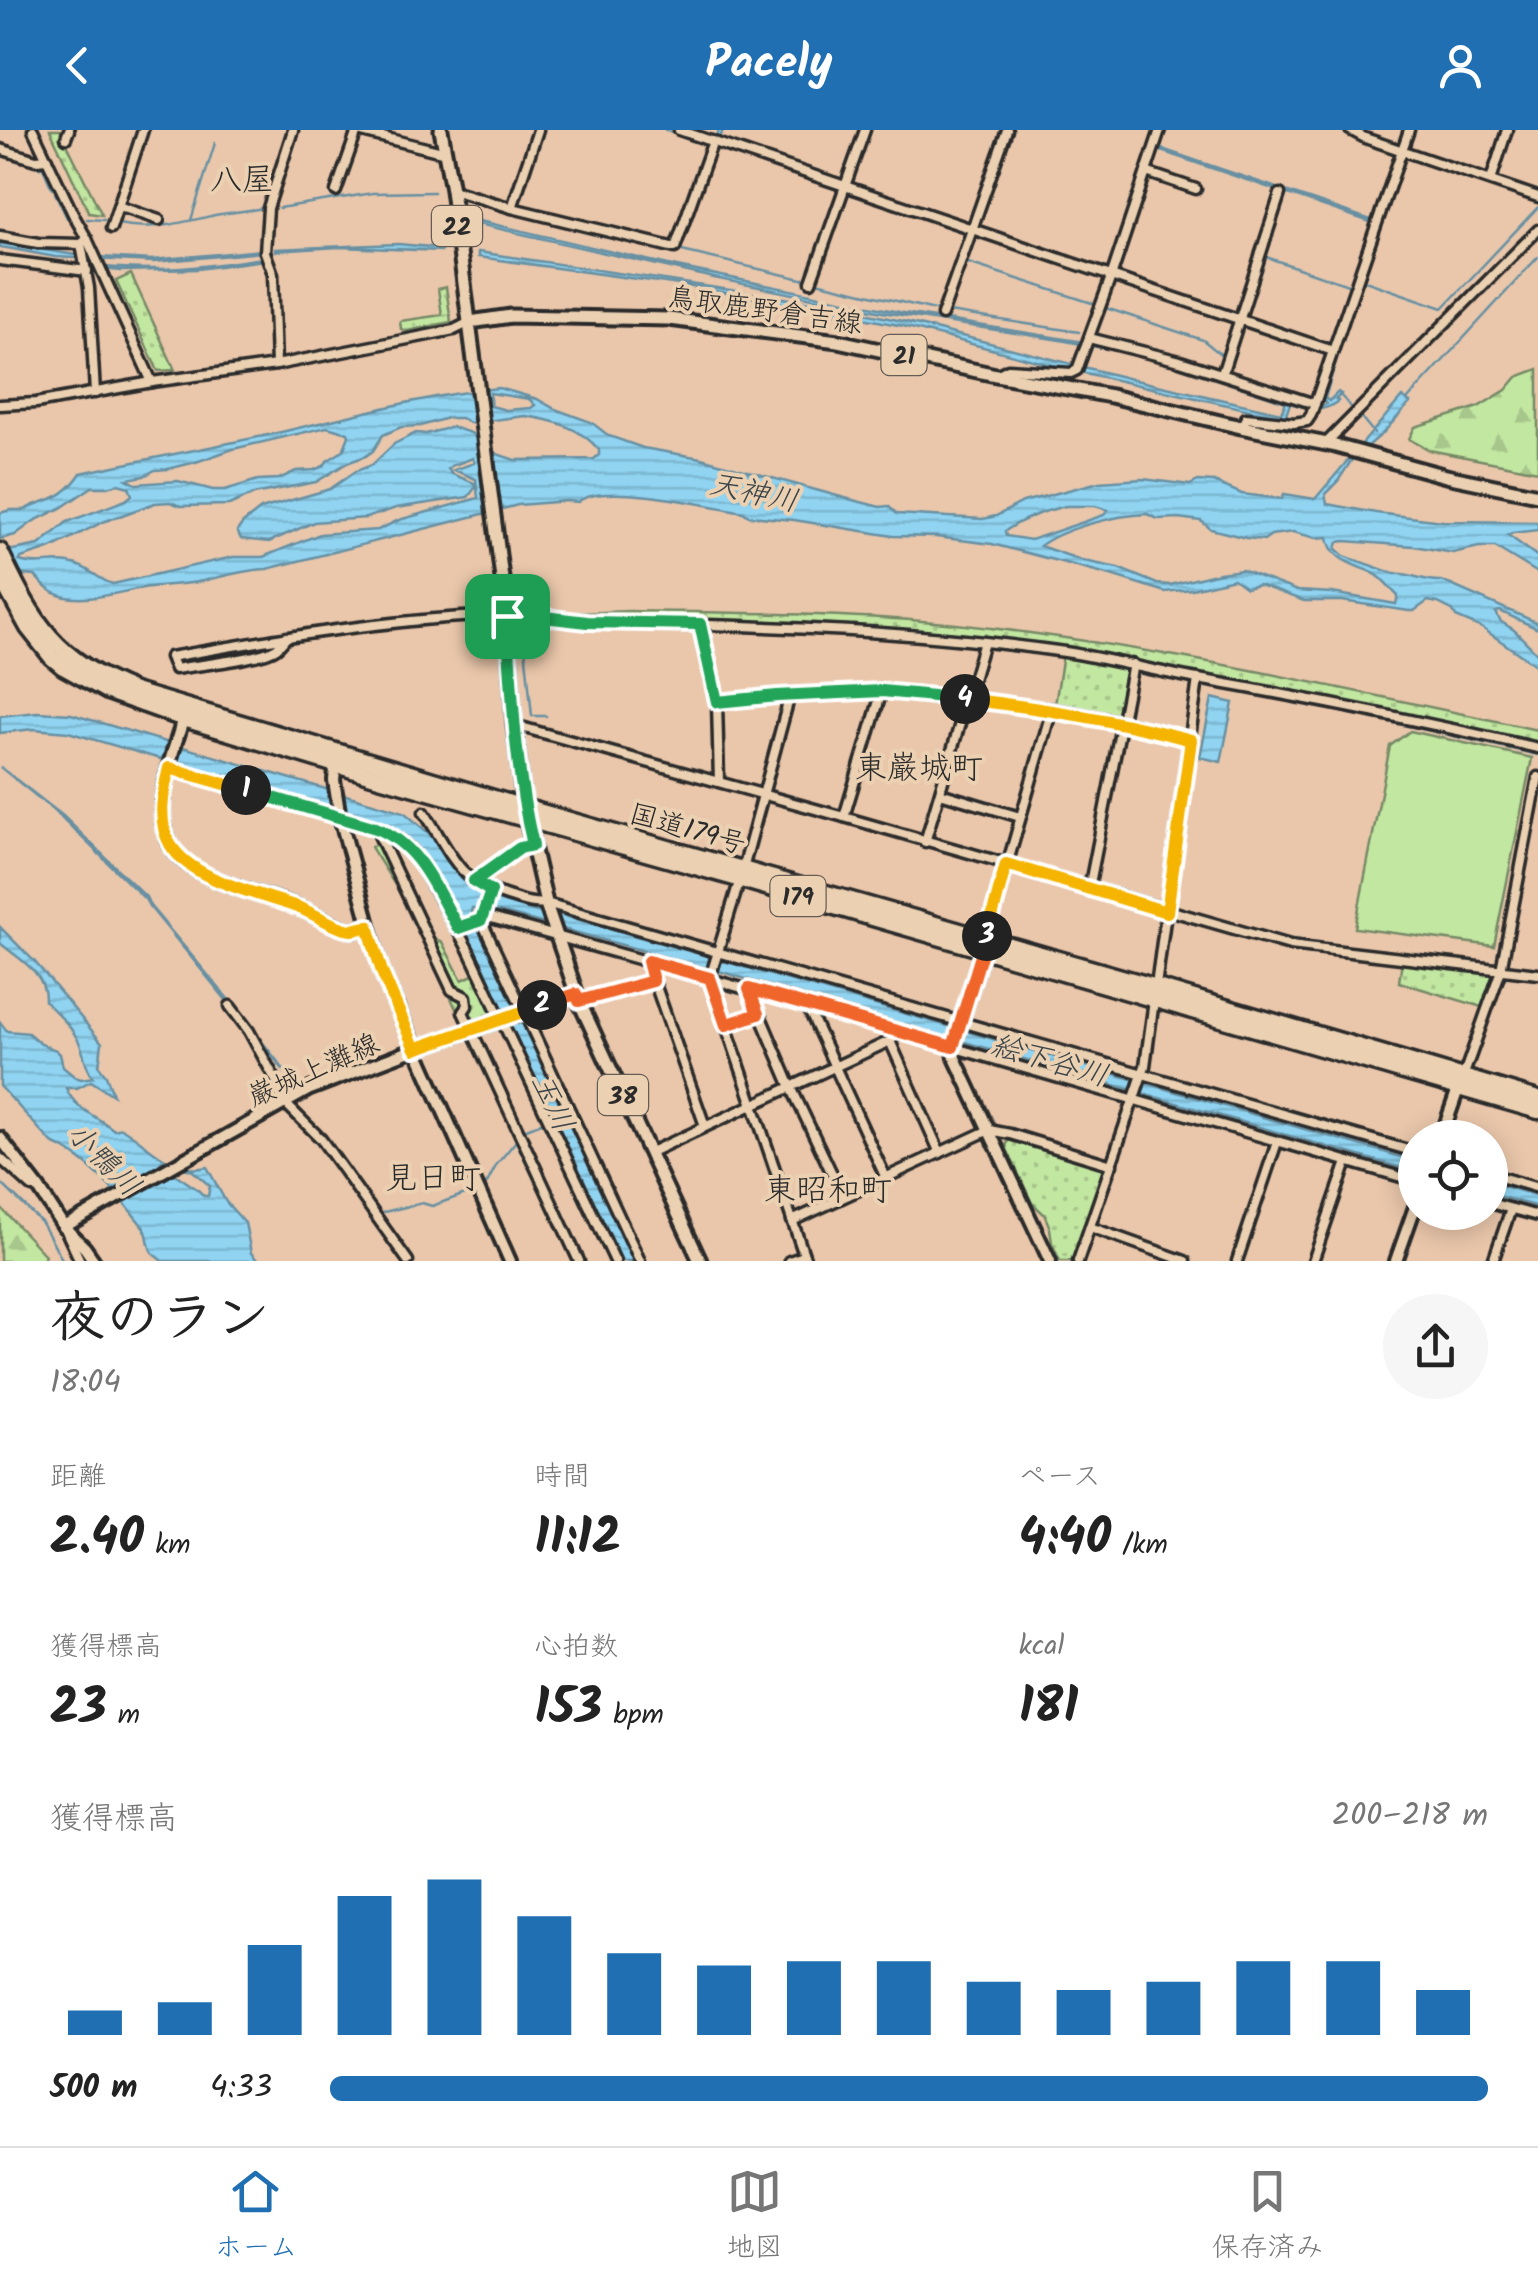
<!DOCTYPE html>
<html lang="ja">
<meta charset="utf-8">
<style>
:root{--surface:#fff;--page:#f6f6f6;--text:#222;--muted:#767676;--line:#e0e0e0;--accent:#1f6fb2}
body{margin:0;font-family:Kalam,"Klee One",sans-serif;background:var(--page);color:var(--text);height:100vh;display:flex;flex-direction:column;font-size:38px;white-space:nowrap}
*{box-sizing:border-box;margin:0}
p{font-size:32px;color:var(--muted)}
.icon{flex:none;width:55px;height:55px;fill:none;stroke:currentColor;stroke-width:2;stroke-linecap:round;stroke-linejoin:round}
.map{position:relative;height:1131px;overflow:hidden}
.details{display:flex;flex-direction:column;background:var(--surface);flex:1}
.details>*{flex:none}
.fabs{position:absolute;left:1398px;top:990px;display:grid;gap:20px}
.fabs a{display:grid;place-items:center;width:110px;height:110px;border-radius:50%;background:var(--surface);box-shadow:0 5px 25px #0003;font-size:50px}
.pin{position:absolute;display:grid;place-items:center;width:85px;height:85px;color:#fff;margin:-42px;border-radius:20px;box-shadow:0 5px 15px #0006}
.km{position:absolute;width:50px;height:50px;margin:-25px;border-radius:50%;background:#222;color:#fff;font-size:28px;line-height:50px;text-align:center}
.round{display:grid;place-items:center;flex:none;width:105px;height:105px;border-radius:52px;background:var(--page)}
.overview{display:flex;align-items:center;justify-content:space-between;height:170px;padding:0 50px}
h1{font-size:55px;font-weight:800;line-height:75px}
.stats{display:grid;grid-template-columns:repeat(3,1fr);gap:15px;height:170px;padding:10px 50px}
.stats div{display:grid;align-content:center}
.stats b{font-size:50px;font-weight:800}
.stats small{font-size:28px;font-weight:400}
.stats p{font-size:28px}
.chart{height:280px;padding:20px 50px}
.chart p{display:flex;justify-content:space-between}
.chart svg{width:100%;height:180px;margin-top:10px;stroke:var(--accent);stroke-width:6}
ul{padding:0 50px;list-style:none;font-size:32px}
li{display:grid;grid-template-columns:160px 120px 1fr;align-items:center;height:75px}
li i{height:25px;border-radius:12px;background:var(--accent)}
header{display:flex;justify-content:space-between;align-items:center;height:130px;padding:0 50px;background:var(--accent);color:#fff;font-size:45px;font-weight:800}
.dock{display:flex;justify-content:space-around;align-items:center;height:140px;border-top:2px solid var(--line);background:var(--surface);font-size:28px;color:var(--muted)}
.dock a{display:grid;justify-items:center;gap:5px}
.dock .active{color:var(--accent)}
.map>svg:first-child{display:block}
.green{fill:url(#green-dots);stroke:#768966;stroke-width:2.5}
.forest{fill:url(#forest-firs);stroke:#768966;stroke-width:2.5}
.pitch{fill:#c2e7a1;stroke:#768966;stroke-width:2.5}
.water{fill:url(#water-rules);stroke:#6890a2;stroke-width:2.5;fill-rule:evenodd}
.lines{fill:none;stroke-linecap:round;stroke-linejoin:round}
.stream{stroke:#6890a2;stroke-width:2.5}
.street-casing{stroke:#2b2b2b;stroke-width:15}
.secondary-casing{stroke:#2b2b2b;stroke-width:18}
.primary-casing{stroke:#2b2b2b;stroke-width:19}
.highway-casing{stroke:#2b2b2b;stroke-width:21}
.street{stroke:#ebd1b2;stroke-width:8}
.secondary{stroke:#ebd1b2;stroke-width:10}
.primary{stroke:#ebd1b2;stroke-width:11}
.highway{stroke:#ebd1b2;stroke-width:14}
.split-1-casing{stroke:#fff;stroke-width:20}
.split-2-casing{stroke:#fff;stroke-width:20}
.split-3-casing{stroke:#fff;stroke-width:20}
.split-4-casing{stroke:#fff;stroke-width:20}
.split-5-casing{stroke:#fff;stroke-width:20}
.split-1{stroke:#22a559;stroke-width:12}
.split-2{stroke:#f5b400;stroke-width:12}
.split-3{stroke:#f0652b;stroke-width:12}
.split-4{stroke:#f5b400;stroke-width:12}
.split-5{stroke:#22a559;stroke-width:12}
.labels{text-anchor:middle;stroke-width:8;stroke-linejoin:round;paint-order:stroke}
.shield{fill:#ebd1b2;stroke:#655d54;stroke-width:2.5}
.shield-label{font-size:25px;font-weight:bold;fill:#2b2b2b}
.street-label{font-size:28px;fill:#2b2b2b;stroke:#ebd1b2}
.water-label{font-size:30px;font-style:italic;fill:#3a4449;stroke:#ebd1b2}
.quarter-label{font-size:32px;fill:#2b2b2b;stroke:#ebd1b2}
</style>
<header><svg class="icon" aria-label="back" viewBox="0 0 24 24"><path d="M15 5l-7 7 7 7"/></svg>Pacely<svg class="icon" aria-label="person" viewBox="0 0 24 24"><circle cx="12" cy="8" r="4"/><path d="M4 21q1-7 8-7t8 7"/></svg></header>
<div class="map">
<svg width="1538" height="1131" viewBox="0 0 1538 1131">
<defs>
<pattern id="green-dots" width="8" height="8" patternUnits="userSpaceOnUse" patternTransform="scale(2.5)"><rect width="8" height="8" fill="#c2e7a1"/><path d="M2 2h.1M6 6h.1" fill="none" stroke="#a7c68b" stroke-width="1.8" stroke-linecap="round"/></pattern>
<pattern id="forest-firs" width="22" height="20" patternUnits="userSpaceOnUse" patternTransform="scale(2.5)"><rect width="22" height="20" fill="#c2e7a1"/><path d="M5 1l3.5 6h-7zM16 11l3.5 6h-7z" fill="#a7c68b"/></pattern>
<pattern id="water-rules" width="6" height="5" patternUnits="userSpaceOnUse" patternTransform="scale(2.5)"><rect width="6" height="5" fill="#90d4f2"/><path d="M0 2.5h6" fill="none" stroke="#7cb6d0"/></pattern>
</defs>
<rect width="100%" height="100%" fill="#eac7ab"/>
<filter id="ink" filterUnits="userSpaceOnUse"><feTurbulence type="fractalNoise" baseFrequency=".01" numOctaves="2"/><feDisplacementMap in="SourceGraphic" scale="20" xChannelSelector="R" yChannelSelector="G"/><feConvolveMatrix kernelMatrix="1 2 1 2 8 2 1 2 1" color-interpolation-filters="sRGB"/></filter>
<g filter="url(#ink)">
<g class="green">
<polygon points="50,0 60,0 102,85 89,83"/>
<polygon points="131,144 175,240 158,241 116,151"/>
<polygon points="446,157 451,192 407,201 401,199 400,191 442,185 438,159"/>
<path d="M629,481c109,2 218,2 327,13 196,21 389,65 582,106v14l-183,-41 -81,-15 -316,-50 -386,-18 -21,-6z"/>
<polygon points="1063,524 1126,535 1129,541 1120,584 1116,588 1055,575"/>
<polygon points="386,709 434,808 442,812 462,850 477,843 494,883 463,894 410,779 371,717"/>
<polygon points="1402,831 1497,843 1485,878 1399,852"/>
<polygon points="1009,1008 1105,1036 1106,1040 1088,1093 1085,1093 1082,1099 1085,1101 1075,1131 1060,1131 1052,1113 1050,1098 1044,1084 1032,1073 1006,1017"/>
</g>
<g class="forest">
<polygon points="1538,239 1538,341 1429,320 1409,309 1415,297 1478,277 1506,260 1517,247"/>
<polygon points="0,1077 45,1125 43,1131 0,1131"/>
</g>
<polygon class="pitch" points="1410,601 1532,628 1494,816 1355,798 1390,616"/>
<g class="water">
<polygon points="719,0 723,0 678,122 600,106 467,71 468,68 579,99 677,120 679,119"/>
<polygon points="1159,18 1374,91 1373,93 1158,20"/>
<path d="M471,89l206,48 227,46 223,36 57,15 134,44 8,-4 -5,-7 13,-40 3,1 -12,40 4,3 9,-9 3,2 -5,5 2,2c-16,13 -29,8 -48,2l-5,15 -218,-49 -164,-43 -60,-12 -156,-28 -209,-29v-5l339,51 90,19 224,57 150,34 5,-11 -110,-36 -47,-13 -69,-13 -178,-28 -168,-34 -244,-56z"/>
<polygon points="0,113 82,126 152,130 262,120 262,122 154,132 55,127 7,118 0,117"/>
<polygon points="398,114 441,118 441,121 339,117 275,121 275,119"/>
<path d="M0,124c54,9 108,16 163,15 33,-1 67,-6 100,-11l1,2 -66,9 -77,2 -87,-9z"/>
<path d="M499,258l38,11 18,10 36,13 18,14 34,12 58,10 140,39 39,10 8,-1 9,8 86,5 13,-3 27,-14 76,-20 44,-3 47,6 8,-4 16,1 28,12 40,5 2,-5 31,5 87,-102 8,6 -27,30 -32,28 -13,20 -13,13 2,10 49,9 67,8 95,1v8l-25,3 -5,2 30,22v16l-43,-26h-16l-26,6 -39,-7 -69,-5 -7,1 -2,7 8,7 51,18c14,-2 28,8 47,7l96,42v6l-38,-18 -4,1 4,9 14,9 24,24v13l-56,-39 -26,-11 -4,-7 -14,-7 -10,-2 -14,10h-5l-67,-10h-38l-45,-16 -13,3 -12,-9 -42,10 -27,3 -54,-17 -119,-31 -56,-7 -43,-1 -99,-16 -45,-4 -6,-4c-33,-6 -142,-31 -165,-10l-11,-1 -49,4 -251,64c-24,1 -46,8 -69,13 -18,3 -37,3 -55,6 -26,4 -58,16 -84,7 -12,-4 -16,-11 -24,-19l-35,-3v-23h13l26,-5 28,-23 59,-22 6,-5 -3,-8 -11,-3 -10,3h-16l-31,21 -27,13 -19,14 -15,4v-26l10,-3h15c8,-6 14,-6 23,-10 13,-4 25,-15 33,-27 61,-13 121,-24 182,-37 78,-17 155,-40 236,-48zM490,263l39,6 6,6 -4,3 -25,2 -15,-4zM525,286c28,4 55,11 74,34v5l-5,4 -79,1 -18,-6 -26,-21 -19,-6 -26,7 -10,-1 -22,11 -22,21 -16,6 -26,18 -69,20 -18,14 -6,8 4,8 28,3 45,-20 52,-4 30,-10 72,-11 7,-9 -1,-5 -22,-9 -4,-5 3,-3 22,-8 1,5 -20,7 22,9 2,19 -79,22 -21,10 -58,4 -57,23h-30l-120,27c-16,-4 -24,-18 -44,-21 -17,-3 -33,4 -49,-2l1,-3 28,-9 54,-27 52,-19 15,-1 11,4 48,-1 25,-11 62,-12 31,-19 19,-7 7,-5 10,-16 18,-8 20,-1 26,-8h14l9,5zM327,297l21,6 1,3 -6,15 -16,10 -3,5 -10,4 -18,1 -17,8 -21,1 -33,10h-12l-35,-9 -42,3 -9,-5 17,-3 11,-6 13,-1 28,-7 37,-13zM1066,376h29l13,4 -4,5 -73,25 -25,-4 -1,-5c19,-13 38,-20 61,-25zM1147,384l11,5 20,-1 23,3 10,8 35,9 18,2 7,-5 22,-3 23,6 12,-1c2,23 28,28 45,36 10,4 17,16 25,23l-2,8 -64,-11 -35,-2 -55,-21 -22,3 -50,12 -13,-1 -39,-16 -34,-7 -44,-15c23,-18 77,-31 107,-32z"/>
<polygon points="1212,568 1233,573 1221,632 1200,627"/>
<polygon points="1350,580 1538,622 1538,625 1350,583"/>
<polygon points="37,582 71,584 404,682 432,706 456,743 467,755 485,766 537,782 561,785 626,803 1415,1031 1415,1042 722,842 504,783 472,778 471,782 636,1131 620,1131 538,957 539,954 535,946 531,944 485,839 426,730 413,712 383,694 68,602 33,599 0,603 0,586"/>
<polygon points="0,637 63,686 146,767 150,776 240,883 295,954 149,776 145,769 56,682"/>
<path d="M0,797l35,35 67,81 -3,23 7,9 7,20 -22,-14 -14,7h-11c9,22 31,28 48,42l7,-2c27,15 50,48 86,39l19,35 19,21 6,30 7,8h-96c-4,-4 -9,-6 -11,-11 -4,-8 -2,-15 -7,-22 -25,-32 -55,-70 -92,-85l-52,-57v-64l7,9 21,2 13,11 15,6 4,4 3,13 12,10 6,2 12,-2c-9,-11 -8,-24 -15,-37 -8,-16 -21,-26 -33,-39 1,-29 -25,-41 -45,-58zM162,1031l31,10 17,15 -2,10h-4l-7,-7 -37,-25z"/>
<polygon points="1490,1052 1538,1066 1538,1077 1490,1064"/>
</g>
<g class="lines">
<g class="stream">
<polyline points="666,0 674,3"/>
<polyline points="686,8 707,15"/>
<polyline points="1385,11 1397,14 1405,0"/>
<polyline points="0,24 43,38 52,59"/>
<polyline points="853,46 860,25"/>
<polyline points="55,63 67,88"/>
<polyline points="263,76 288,0"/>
<polyline points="279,78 373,63 434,62"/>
<polyline points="87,89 104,90"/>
<polyline points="191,90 215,13"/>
<path d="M118,94c34,7 63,-1 97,-9 16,-3 32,-4 48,-7"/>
<polyline points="682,121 806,150"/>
<polyline points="1263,126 1351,156"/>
<polyline points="965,132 1092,173"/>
<polyline points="816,150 847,62"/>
<polyline points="1365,151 1443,178 1538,77"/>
<polyline points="816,152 939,181"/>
<polyline points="949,176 949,182 1079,202"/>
<polyline points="1106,178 1203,210 1224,227"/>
<polyline points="1339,264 1354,280"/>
<polyline points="1407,270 1538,127"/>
<polyline points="1360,286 1374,303"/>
<polyline points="528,492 524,507 532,586 546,586"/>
<polyline points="482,750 513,728"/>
<polyline points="524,1000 544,992"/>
<polyline points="0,1052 42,1093 63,1131"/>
<polyline points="486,1055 497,1034 516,1011 574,1131"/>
<polyline points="384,1082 422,1073 432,1076 468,1063"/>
</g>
<defs>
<g id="street">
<polyline points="33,0 74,86 87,109 81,114 89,158 95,263"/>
<polyline points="354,0 446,23"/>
<polyline points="679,0 1333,221"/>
<polyline points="1350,0 1365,8 1538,67"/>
<polyline points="66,8 69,0"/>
<polyline points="0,19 36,30 47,29"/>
<polyline points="1146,42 1196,59"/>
<polyline points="1491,50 1507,0"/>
<polyline points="452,60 512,78 538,0"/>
<polyline points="336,61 357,1"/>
<polyline points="118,76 159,90"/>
<polyline points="512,78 675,118 713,11"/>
<polyline points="111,98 143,0"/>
<polyline points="0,106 38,113 81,114"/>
<polyline points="87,109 152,252"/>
<polyline points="0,130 87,141"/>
<polyline points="811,152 865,0"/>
<polyline points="942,185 1007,0"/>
<polyline points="1089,208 1180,231 1315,274"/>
<polyline points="276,235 273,144 265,122 268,78 293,0"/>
<polyline points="1222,244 1280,64"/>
<polyline points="996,245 1008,239 1071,243 1077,240 1111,147 1160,0"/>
<polyline points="0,275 36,273 152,252 276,235 454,200 470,192"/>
<polyline points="1241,297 1246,288 1294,293 1307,291 1311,285 1409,0"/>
<polyline points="1326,313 1538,100"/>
<polyline points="700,494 717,572 719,652"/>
<path d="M287,507c-3,3 -8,10 -12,12 -17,10 -77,16 -100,20l-5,-12c97,-17 194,-34 292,-40 56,-3 110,5 166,6 145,3 292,8 437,29 45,7 88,19 133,27 114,20 227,43 340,69"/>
<polyline points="790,565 743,739 710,848 806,1131"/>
<polyline points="717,572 777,565 882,561 1052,579 1123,592 1191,610"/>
<polyline points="514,595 844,687 1290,815 1538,844"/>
<polyline points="169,638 376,698 400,710 412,720 468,819 615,1131"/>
<polyline points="940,663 1020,687"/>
<path d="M424,682c28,42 31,67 83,84 13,4 25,9 39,7l869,249"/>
<polyline points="844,687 882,561"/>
<polyline points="376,699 452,860 466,867 467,876 463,882 579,1131"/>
<polyline points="925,712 984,512"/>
<polyline points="473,751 521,718 533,715"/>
<polyline points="1089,759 1133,534"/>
<polyline points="484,786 491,761"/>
<polyline points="986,808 1052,579"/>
<polyline points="647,831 705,996"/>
<polyline points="749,859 791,957 843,1067"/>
<polyline points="579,871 653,851"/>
<polyline points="230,876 249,901 281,960 285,973 321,1009 408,1131"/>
<polyline points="807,876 886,1048"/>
<polyline points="726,895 758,883"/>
<polyline points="890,911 940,1023"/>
<polyline points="1463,947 1501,840 1538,647"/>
<polyline points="649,1023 890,911 900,902"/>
<polyline points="0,1028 32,1057 38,1057"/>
<polyline points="1490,1044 1538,1058"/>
<polyline points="1490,1073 1538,1086"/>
<polyline points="792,1091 989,1000 1010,1004 1112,1035"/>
<polyline points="1090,1097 1185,1131"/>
<polyline points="67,1103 80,1131"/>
<polyline points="640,1131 481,790 484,786 900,902 1415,1051"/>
<polyline points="789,1131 804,1126"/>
<polyline points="1078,1131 1145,936 1198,549"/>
<polyline points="1237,1131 1277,1012"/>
<polyline points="1313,1131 1347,1032"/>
<polyline points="1493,1131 1511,1079"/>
</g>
<g id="secondary">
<path d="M184,587c-13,43 -43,111 2,146 28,21 69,29 102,40 15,5 53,27 65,27 0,0 14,-3 15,-4"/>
<polyline points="336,631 334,650 340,688 382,842 510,1131"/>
<polyline points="985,814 953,917 955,928 1050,1131"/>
<polyline points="0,1008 38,1057 64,1097 85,1118 94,1131"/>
<polyline points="1441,1008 1460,953"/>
<polyline points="64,1097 310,959 415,919 576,864"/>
<polyline points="1396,1131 1415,1077"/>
</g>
<g id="primary">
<polyline points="441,0 452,60 507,487 514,595 524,677 547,777 579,871 700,1131"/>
<polyline points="470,192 511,186 669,189 838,211 996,245 1111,266 1241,297 1332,315 1446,346 1538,365"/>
</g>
<g id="highway">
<path d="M0,421c34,73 56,109 134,140l390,116 633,180 381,112"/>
<polyline points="0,447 28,498 51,527 63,537 108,562 184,589 372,646 738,749 1538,981"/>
</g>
</defs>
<use href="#street" class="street-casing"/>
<use href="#secondary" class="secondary-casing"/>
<use href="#primary" class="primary-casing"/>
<use href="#highway" class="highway-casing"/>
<use href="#street" class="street"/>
<use href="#secondary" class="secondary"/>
<use href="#primary" class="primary"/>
<use href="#highway" class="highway"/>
</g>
</g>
<g class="lines" filter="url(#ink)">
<defs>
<path id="split-1" d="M246,660l130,38c44,17 60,62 82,100l23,-8 10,-29 -17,-10 46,-33 13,-3c-18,-75 -21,-152 -26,-229"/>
<path id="split-2" d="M246,660l-77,-22c-6,24 -12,53 1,76 23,39 93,49 132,65 15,6 34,20 50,21 2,0 14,-3 16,-4l14,46 33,77 127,-44"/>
<polyline id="split-3" points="542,875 576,864 579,871 653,851 648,831 710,848 726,895 758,884 749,859 953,917 987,806"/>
<path id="split-4" d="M965,569c77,9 151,21 226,41l-24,172 -161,-48 -19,72"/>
<polyline id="split-5" points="507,486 544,487 587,492 700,494 717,572 777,566 882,561 965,569"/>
</defs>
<use href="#split-1" class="split-1-casing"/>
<use href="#split-2" class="split-2-casing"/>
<use href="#split-3" class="split-3-casing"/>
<use href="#split-4" class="split-4-casing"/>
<use href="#split-5" class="split-5-casing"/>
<use href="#split-1" class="split-1"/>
<use href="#split-2" class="split-2"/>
<use href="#split-3" class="split-3"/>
<use href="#split-4" class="split-4"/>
<use href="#split-5" class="split-5"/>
</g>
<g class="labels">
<g class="shield">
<rect x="432" y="76" width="50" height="40" rx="8"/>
<rect x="881.5" y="205" width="45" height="40" rx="8"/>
<rect x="770.5" y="746" width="55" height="40" rx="8"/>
<rect x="598" y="945" width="50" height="40" rx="8"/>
</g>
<g class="shield-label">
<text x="457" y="105">22</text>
<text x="904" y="234">21</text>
<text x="798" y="775">179</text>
<text x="623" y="974">38</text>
</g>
<g class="street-label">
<text transform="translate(765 179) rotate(8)" y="10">鳥取鹿野倉吉線</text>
<text transform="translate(688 698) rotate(16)" y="10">国道179号</text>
<text transform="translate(313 939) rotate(-24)" y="10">巌城上灘線</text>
</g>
<g class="water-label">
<text transform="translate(754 362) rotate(12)" y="10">天神川</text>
<text transform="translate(1050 930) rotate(16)" y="10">絵下谷川</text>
<text transform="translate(553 972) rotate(65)" y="10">玉川</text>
<text transform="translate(104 1029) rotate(45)" y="10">小鴨川</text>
</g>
<g class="quarter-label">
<text x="242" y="60">八屋</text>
<text x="919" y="648">東巌城町</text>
<text x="433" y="1058">見日町</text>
<text x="828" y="1070">東昭和町</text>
</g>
</g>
</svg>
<div class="fabs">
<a><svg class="icon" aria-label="locate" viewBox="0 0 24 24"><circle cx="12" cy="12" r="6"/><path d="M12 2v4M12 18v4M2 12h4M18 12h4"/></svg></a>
</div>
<div class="pin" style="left:507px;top:486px;background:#1e9e55"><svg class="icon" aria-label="arrive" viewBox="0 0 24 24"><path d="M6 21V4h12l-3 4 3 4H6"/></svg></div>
<b class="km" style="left:246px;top:660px">1</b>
<b class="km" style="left:542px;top:875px">2</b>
<b class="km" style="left:987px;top:806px">3</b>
<b class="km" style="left:965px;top:569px">4</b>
</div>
<section class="details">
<div class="overview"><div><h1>夜のラン</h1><p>18:04</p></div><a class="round"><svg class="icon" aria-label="share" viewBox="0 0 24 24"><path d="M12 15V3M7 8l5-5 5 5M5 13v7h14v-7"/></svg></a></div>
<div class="stats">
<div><p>距離</p><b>2.40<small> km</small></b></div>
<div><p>時間</p><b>11:12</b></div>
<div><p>ペース</p><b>4:40<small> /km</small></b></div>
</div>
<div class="stats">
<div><p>獲得標高</p><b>23<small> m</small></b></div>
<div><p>心拍数</p><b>153<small> bpm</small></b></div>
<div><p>kcal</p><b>181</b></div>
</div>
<div class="chart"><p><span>獲得標高</span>200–218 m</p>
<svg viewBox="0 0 160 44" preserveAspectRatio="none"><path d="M5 44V38M15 44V36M25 44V22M35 44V10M45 44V6M55 44V15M65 44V24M75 44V27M85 44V26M95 44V26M105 44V31M115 44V33M125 44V31M135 44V26M145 44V26M155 44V33"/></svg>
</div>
<ul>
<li><b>500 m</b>4:33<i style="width:100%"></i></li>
</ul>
</section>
<nav class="dock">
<a class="active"><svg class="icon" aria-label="home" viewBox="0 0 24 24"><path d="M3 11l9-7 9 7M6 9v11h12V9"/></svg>ホーム</a>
<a><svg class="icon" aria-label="map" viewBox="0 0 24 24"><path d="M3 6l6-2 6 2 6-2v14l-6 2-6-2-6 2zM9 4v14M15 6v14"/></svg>地図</a>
<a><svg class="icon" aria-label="saved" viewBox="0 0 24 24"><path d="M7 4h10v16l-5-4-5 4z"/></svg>保存済み</a>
</nav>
